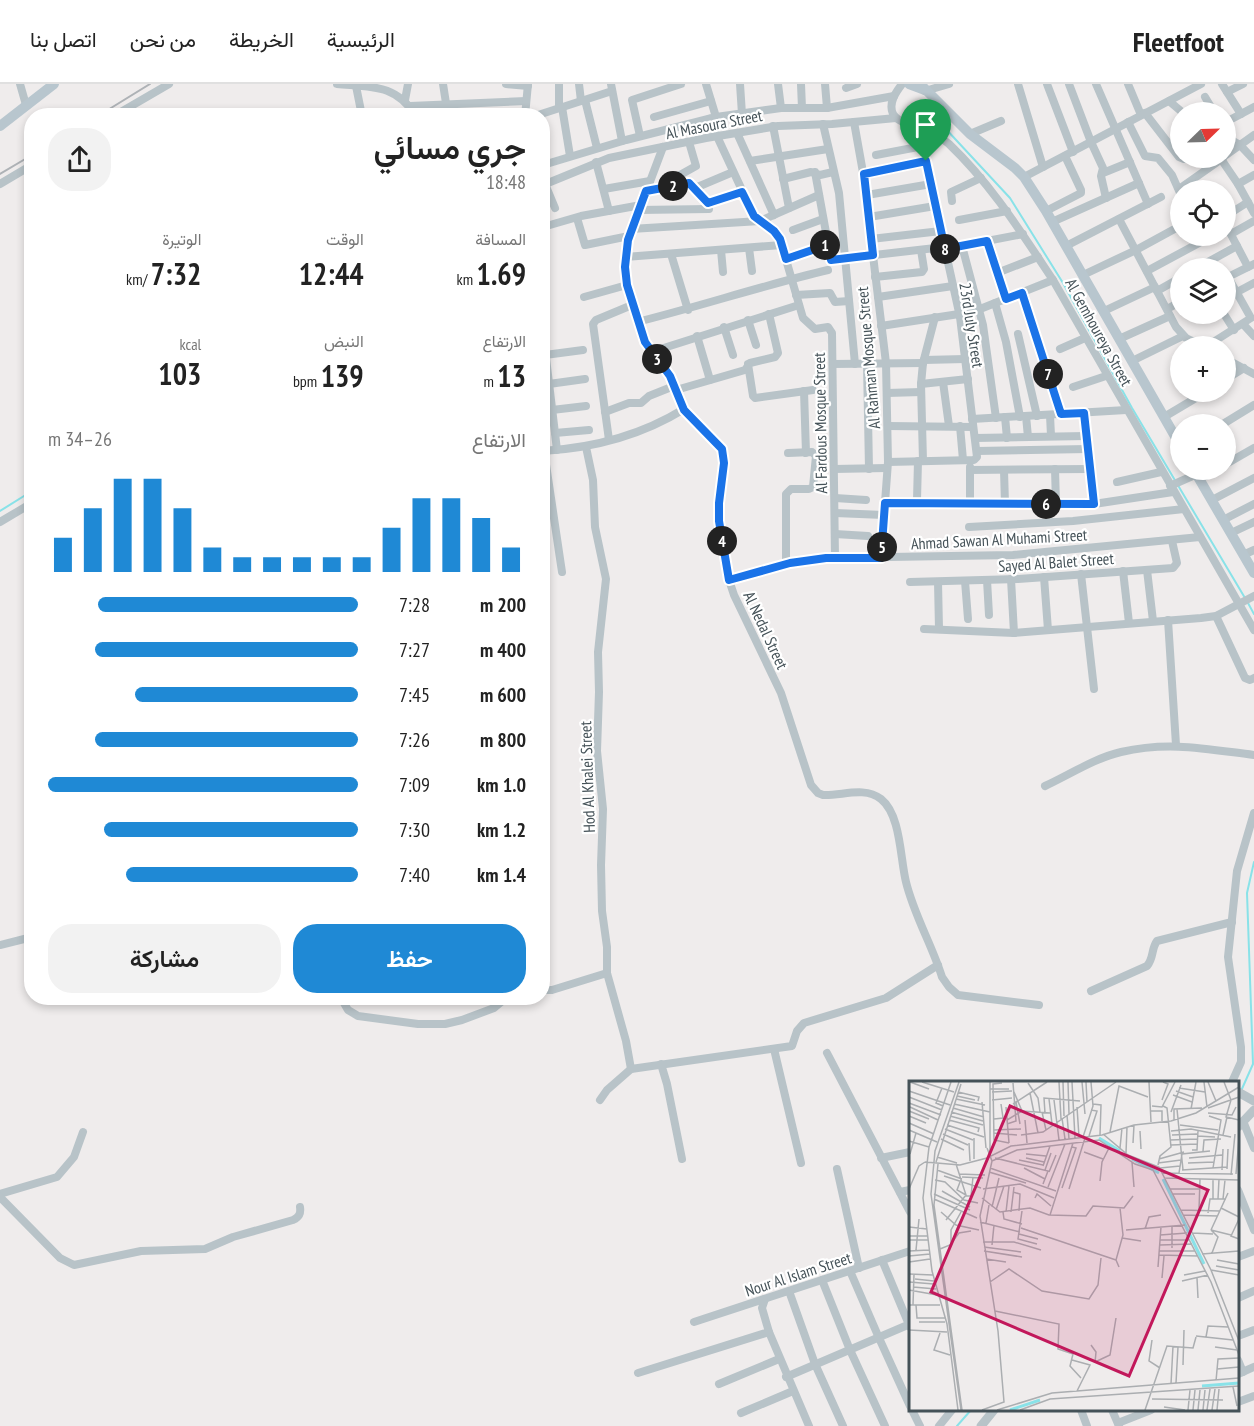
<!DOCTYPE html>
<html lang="ar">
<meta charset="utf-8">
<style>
:root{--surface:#fff;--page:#f2f2f2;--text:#222;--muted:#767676;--line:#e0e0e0;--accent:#1f89d5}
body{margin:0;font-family:"PT Sans Narrow",Vazirmatn,sans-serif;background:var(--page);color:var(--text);direction:rtl;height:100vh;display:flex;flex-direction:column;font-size:22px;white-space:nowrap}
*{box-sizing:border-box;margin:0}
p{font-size:20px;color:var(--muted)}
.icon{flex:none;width:33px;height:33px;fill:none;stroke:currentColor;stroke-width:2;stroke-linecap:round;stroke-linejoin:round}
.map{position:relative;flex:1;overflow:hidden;direction:ltr}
.drawer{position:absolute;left:24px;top:24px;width:526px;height:897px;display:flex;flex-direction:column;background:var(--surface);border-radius:24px;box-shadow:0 3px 9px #0003;direction:rtl}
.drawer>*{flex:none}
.needle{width:39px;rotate:67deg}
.tools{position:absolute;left:1170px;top:18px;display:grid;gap:12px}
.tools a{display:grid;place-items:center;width:66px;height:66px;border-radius:50%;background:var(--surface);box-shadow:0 3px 9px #0003;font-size:30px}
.pin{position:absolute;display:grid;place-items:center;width:51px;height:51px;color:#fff;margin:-62px -26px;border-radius:50% 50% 50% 0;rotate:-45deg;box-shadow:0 0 6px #0007}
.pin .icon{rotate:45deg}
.km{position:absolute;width:30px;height:30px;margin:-15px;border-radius:50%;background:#222;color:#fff;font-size:16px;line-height:30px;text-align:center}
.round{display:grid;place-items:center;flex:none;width:63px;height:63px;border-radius:24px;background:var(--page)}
.overview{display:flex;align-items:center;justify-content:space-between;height:102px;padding:0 24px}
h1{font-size:33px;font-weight:600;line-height:45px}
.stats{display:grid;grid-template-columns:repeat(3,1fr);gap:9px;height:102px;padding:6px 24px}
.stats div{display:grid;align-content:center}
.stats b{font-size:30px;font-weight:600}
.stats small{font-size:16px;font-weight:400}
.stats p{font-size:16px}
.chart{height:168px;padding:12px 24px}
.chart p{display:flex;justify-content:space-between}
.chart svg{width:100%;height:108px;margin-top:6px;stroke:var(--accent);stroke-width:6}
.primary-button{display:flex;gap:12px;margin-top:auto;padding:12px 24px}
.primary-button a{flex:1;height:69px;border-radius:24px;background:var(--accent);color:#fff;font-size:24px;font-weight:600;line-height:69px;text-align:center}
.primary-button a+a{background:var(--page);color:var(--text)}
ul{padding:0 24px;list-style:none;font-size:20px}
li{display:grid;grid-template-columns:96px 72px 1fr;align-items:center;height:45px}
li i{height:15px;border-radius:8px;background:var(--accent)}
header{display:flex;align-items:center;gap:36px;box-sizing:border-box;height:84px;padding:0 30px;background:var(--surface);border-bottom:2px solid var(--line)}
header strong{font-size:28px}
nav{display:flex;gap:33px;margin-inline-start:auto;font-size:21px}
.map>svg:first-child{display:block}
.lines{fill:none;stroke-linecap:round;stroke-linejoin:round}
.stream{stroke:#89e2e8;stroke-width:2}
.minor{stroke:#b8c3c8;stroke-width:8}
.tertiary{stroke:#b8c3c8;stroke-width:9}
.secondary{stroke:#b8c6ce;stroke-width:10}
.rail{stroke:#aeb2b6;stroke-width:2}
.route-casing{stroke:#fff;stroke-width:12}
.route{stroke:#1a73e8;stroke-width:8}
.labels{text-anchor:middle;stroke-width:4.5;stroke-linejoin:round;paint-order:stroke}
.street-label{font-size:16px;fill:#455258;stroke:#fff}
.inset-river{fill:none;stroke:#89e2e8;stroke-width:3}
.inset-road{fill:none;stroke:#abaeb1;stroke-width:1.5}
.view{fill:#c2185b;fill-opacity:0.15;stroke:#c2185b;stroke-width:3}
.inset-edge{fill:none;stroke:#455258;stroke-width:3}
</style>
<header>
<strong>Fleetfoot</strong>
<nav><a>الرئيسية</a><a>الخريطة</a><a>من نحن</a><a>اتصل بنا</a></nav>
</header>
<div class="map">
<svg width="1254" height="1342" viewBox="0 0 1254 1342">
<rect width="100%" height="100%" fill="#efecec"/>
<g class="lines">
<g class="stream">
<polyline points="944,43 1010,114 1063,199 1132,324 1245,514"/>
<polyline points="0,427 32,407"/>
<polyline points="1248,519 1254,530"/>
<polyline points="1241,1007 1253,980 1247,809 1254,778"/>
<polyline points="957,1342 971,1326"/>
</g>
<g class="minor">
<polyline points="20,0 26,21"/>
<path d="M337,0c35,3 59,0 79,32"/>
<polyline points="443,0 448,32"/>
<polyline points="506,0 528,2"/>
<polyline points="559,0 559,24"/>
<polyline points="579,0 581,17"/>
<polyline points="611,0 622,57"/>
<polyline points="706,0 716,33"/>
<polyline points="740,0 742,30"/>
<polyline points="778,0 781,24"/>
<polyline points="801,0 802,24"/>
<polyline points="825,0 827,24"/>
<path d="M902,0c-6,8 -14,19 -9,30 6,10 19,9 28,13 11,5 20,10 28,17 42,40 72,88 104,136l201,350"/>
<polyline points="1018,0 1043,83"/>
<polyline points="1047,0 1073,68"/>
<polyline points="1069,0 1091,58 1103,84 1101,92 1106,114"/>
<polyline points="1096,0 1148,120"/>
<polyline points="1128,0 1141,31"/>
<polyline points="1222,0 1241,30"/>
<polyline points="356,2 362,32"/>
<polyline points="846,4 857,0"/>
<polyline points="925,7 949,0"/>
<polyline points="1227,8 1243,0"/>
<polyline points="1205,13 1214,28"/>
<polyline points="405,16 408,0"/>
<polyline points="585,16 597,64"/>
<polyline points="1169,17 1182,28"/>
<polyline points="410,22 526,17"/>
<polyline points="562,23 570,72"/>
<polyline points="1145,29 1179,73 1184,75 1187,74"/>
<polyline points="114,32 169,0"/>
<polyline points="525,32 528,0"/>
<polyline points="535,32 612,7"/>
<polyline points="654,33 711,17"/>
<polyline points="709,35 754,132 774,147 780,155 803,234 815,245 828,243 832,249 835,474"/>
<polyline points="854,38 867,111 871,155 886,279 888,378 881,473"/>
<polyline points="1128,38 1145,72 1158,74 1172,91 1180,109"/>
<polyline points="1226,38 1254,23"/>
<polyline points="823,40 839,109 855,280"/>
<polyline points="773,42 789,124"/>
<polyline points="737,49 774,131"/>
<polyline points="970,50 1001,37"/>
<polyline points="640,52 632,16 681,0"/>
<polyline points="1226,53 1240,61 1254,76"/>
<path d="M663,63l-35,93 -3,27 2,18 18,57 25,34 14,33 38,40 2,14 -5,40v18l8,53 7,21 47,98 30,92 7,8 5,2c19,1 41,-9 58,4 20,16 19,59 25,83 8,33 26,63 36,95l7,10 9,8 81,10"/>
<polyline points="876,71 923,62"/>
<polyline points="1226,71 1254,51"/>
<polyline points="1221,75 1238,100 1254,129"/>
<polyline points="750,77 828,65"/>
<polyline points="596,78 609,127"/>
<polyline points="543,81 626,56 716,33 781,24 827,24 894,12"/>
<polyline points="815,88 831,176 944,163"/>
<polyline points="1103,89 1130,78"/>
<polyline points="864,90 926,77"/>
<polyline points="680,91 696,82 689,58"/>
<polyline points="1024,93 1201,0"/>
<polyline points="783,95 811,88 820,91 833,88"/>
<polyline points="0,100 32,81"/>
<polyline points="545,100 555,124"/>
<polyline points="1238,100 1254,91"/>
<polyline points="543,101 609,74 706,54 778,42 832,40 896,34"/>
<polyline points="695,104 733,88"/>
<polyline points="604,105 650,97"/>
<polyline points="1179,105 1223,74"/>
<polyline points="646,107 689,99 708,119 743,108"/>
<polyline points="867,111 931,100"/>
<polyline points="952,117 951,108 981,94"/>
<polyline points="639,126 709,125"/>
<polyline points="1046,127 1081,109 1081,106 1065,72"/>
<polyline points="1226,132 1248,118"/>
<polyline points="869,133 935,122"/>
<polyline points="577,134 585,161 629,152"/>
<polyline points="1119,135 1176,243 1186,254 1203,262"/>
<polyline points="959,136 1007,127"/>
<polyline points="1052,138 1139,99"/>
<polyline points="1226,141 1248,183"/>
<polyline points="543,143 581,132 641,121"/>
<polyline points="631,145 760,137 819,111"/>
<polyline points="793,146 823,135"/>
<polyline points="1231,150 1254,137"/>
<polyline points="871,155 941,147"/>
<polyline points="987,157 1006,215"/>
<polyline points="962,162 983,241 996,334"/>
<polyline points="1066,162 1161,113"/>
<polyline points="749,164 752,187"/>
<polyline points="945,165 1023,150"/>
<polyline points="721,166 723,188"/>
<polyline points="671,170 688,226"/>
<polyline points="625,173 782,161"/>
<polyline points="786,175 827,161"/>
<polyline points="1197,184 1237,162"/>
<polyline points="1147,187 1212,152"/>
<polyline points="997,189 1038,173"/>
<polyline points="1083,191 1136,166 1180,142"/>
<polyline points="875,193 922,188 924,185 921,166"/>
<polyline points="1226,194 1254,180"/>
<polyline points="1157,207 1180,194"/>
<polyline points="1021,209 1061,330"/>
<polyline points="796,211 830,209 835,218 849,217"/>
<polyline points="584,213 627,201"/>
<polyline points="878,213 953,202"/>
<polyline points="1226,214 1254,199"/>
<polyline points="995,219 1006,258 1020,333"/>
<polyline points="1167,225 1180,218"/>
<polyline points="1104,227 1155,203"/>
<polyline points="1224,230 1234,246"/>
<polyline points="960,233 1053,196"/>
<polyline points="748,236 756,261"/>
<path d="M637,238c64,-16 127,-37 191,-52"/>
<polyline points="1243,240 1254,252"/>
<polyline points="881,242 959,230"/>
<polyline points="724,243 733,271"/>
<polyline points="543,249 557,366"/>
<polyline points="1018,250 1037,332"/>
<polyline points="697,252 710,296"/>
<polyline points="1119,255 1170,232"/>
<polyline points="1207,262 1251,234 1228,193"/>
<polyline points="1060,265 1085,254"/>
<polyline points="651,268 799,221"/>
<polyline points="545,271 583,266"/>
<polyline points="1226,275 1254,290"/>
<polyline points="924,276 965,275"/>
<polyline points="1132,277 1183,252"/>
<polyline points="748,280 753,312 755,314 813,306"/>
<polyline points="833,280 923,279"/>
<polyline points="867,280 869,385"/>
<polyline points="1226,295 1244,284"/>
<polyline points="943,298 949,342"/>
<polyline points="549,300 585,295"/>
<polyline points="921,300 968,295"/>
<polyline points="1073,303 1106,292"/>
<polyline points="676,306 745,286 750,279 775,273 778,269 769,230"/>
<polyline points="804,307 806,369"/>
<polyline points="887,309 921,308"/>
<polyline points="552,326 586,322"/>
<polyline points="605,328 629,319 641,319 649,312 674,302"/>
<polyline points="1084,329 1094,420"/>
<polyline points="1050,331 1051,352"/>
<polyline points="1026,332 1028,353"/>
<polyline points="1005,333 1007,354"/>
<polyline points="1164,333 1206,308"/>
<polyline points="972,335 1126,326"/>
<polyline points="1223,340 1254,321"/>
<polyline points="888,342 973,343"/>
<polyline points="960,342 963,376"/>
<polyline points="555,349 589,346"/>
<polyline points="975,354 1086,352"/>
<polyline points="609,356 593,240 596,236 632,221"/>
<polyline points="586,363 593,396 595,443 606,495 598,568 599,608 597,667 603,725 601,781 602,827 607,863 607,889 626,957 631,985"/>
<path d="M543,367c49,-3 99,-16 141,-42"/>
<polyline points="544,367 562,488"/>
<polyline points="977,367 1088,365"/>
<polyline points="923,377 921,300 923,279 935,233"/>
<polyline points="888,378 974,376 977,373 960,233 918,42"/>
<polyline points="1226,380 1254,364"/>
<polyline points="834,385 887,384"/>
<polyline points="1055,385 1056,420"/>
<polyline points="970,386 1090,385"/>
<polyline points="1004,386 1005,420"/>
<polyline points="1200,395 1216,386"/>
<polyline points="1117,398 1161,388"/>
<polyline points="1170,402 1197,390"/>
<polyline points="835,414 866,416"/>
<polyline points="917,416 918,377"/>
<polyline points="1212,416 1254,394"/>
<polyline points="885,419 1094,420 1173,408"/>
<polyline points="970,419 970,383"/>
<polyline points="835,429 884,431"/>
<polyline points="1223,436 1254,420"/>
<polyline points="0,438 32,419"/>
<polyline points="969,443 1073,437 1184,425"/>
<polyline points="1231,449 1254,438"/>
<polyline points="835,450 868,452"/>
<polyline points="1243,471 1254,466"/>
<polyline points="786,480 786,410 791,405 809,405 813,403 816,372 812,368 788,369"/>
<polyline points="1147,486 1153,537"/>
<polyline points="1123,487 1129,539"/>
<polyline points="1081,490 1094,605"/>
<polyline points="1044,493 1048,546"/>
<polyline points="1011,495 1014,549"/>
<polyline points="729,496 790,479 826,474 1013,471 1200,453"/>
<polyline points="987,496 989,531"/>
<polyline points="965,497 968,535"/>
<polyline points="910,498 1018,495 1173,484 1177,479 1172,457"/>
<polyline points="938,498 939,545"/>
<polyline points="1216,532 1245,594 1250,596 1254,594"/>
<polyline points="1168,536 1176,661"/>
<polyline points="924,545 1014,549 1201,534 1216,532 1254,512"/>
<path d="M1045,702c24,-11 50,-28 76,-34 48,-11 85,-3 133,3"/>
<polyline points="0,861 32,853"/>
<polyline points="543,906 552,906 607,889"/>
<path d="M1091,907l56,-25c7,-8 4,-17 10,-25l75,-19"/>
<polyline points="341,914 348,926 358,932 418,940 445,940 462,936 494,924 506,914"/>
<polyline points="774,965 801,1079"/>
<polyline points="827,969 910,1128"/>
<polyline points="661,980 667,1000 682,1075"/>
<polyline points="1232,998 1241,978 1241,963 1228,873 1237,787 1254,729"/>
<polyline points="600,1016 607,1006 631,985 792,962 797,947 804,939 886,914 938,881"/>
<polyline points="1243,1037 1254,1064"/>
<polyline points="881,1074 910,1068"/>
<polyline points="837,1085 859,1184"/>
<polyline points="1238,1106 1254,1146"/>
<polyline points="900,1108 910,1106"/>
<polyline points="0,1110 57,1093 74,1073 83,1048"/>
<path d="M0,1113l60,61 14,7 67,-14 64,-2 28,-12 60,-17c6,-3 8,-6 7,-13"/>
<polyline points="1238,1173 1254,1167"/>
<polyline points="882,1176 910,1243"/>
<polyline points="850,1187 879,1254 910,1322"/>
<polyline points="822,1196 850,1266 885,1342"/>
<polyline points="789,1207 815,1280 843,1342"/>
<polyline points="1238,1214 1254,1207"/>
<polyline points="765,1215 762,1224 769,1248 809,1342"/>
<polyline points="694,1238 910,1167"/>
<polyline points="1238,1252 1254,1246"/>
<polyline points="1238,1276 1243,1288"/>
<polyline points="638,1289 769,1248"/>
<polyline points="1238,1290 1254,1283"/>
<polyline points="786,1293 910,1240"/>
<polyline points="719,1300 779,1275"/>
<polyline points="1238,1318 1254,1312"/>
<polyline points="912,1326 920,1342"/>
<polyline points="1081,1326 1087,1342"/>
<polyline points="1112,1326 1119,1342"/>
<polyline points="741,1329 793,1307"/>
<polyline points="1118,1339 1151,1326"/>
<polyline points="939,1342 952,1326"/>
</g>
<g class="tertiary">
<polyline points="1238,1008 1254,1017"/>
<polyline points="1238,1043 1254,1026"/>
<polyline points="981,1342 994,1326"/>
</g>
<g class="secondary">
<polyline points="909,0 925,6"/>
<polyline points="920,0 970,50 1015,84 1024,93 1046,127 1180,361"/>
<polyline points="0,42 54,0"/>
<polyline points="1194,386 1254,489"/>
</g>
<g class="rail">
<polyline points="98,32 150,0"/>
<polyline points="0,90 32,71"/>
</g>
</g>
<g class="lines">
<defs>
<polygon id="route" points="926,77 945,165 987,157 1006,215 1022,209 1061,330 1084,329 1094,420 885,419 881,474 826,474 790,479 729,496 719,437 719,419 724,379 722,365 684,326 670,292 645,258 627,201 625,183 628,156 646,107 689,99 708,119 742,108 754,132 774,147 780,155 786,175 827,161 831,176 873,171 864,90"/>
</defs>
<use href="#route" class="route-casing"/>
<use href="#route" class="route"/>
</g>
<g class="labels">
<g class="street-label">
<text transform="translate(714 40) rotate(-11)" y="6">Al Masoura Street</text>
<text transform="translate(972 241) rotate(81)" y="6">23rd July Street</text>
<text transform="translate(1099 248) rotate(61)" y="6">Al Gemhoureya Street</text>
<text transform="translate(868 274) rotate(-95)" y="6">Al Rahman Mosque Street</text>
<text transform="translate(820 339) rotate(-91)" y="6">Al Fardous Mosque Street</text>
<text transform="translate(999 455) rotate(-3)" y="6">Ahmad Sawan Al Muhami Street</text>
<text transform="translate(1056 478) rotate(-4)" y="6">Sayed Al Balet Street</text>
<text transform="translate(766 546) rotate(65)" y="6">Al Nedal Street</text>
<text transform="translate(587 693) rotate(-92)" y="6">Hod Al Khalei Street</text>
<text transform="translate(798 1190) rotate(-18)" y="6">Nour Al Islam Street</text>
</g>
</g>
<g transform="translate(909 997)">
<rect width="330" height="330" fill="#efecec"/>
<path class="inset-river" d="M190,57l21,13M223,78l27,14M254,98l41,85M293,305l37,-3M101,329l30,-10"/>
<path class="inset-road" d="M1,1l19,7M13,1l32,10M50,1l-24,69 -4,43 30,216M81,1v73M150,1l2,37M154,1l1,34M159,1l1,32M163,1l3,56M173,1l3,32M177,1l1,20M240,1l2,40M295,1l3,25M299,1l8,19M315,1l7,18 -5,17 13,3M93,2l-9,1 1,56 15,3M119,2l10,15 2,14M33,7l-6,15 7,3M270,7l26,4M81,8h19M0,10l41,14M267,10l17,6M49,11l21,5 -1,4M83,11l20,-1M105,11l8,19M121,12l8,40M264,14l19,7M48,15l18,4M0,16l33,13M47,18l29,6M140,18l3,25M83,19l20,-2M145,19l5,40M253,19l6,-16 -5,-2M73,21l4,46M107,21l4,22M0,22l32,12M45,23l36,8M104,23l34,-22M184,23l8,1 -1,30M243,25l10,1 13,-25M1,26l28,13M97,26l3,36M168,26l2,30M44,27l31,9M299,27l31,-11M268,28l6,61M282,28l5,-27M0,30l20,8M242,30h11v10M42,31l32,9M133,31l4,18M262,31l10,-27M136,32l-1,-15 36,3M299,32l24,2 4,-8M158,34l2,24M0,35l17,7M41,35l33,9M300,35l12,4 -8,48M153,37l3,21M85,38l9,-1 -2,-14M40,39l30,8 -1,4M98,39l15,-9 28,2M116,39l2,23M265,39v-11l28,-1M0,42l25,11M98,43l9,-3 -3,-38M38,44l37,12M271,44l38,5M36,48l28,11M0,49l28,12M85,49l27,-1M231,50l1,18M262,50l20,-2 40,8M201,51l9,-46 29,11M85,52l23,2M34,53l25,11M194,53l25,21 31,12 52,103 28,71M112,54l22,-3 73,-50M263,54l25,-1M314,54l4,-18M180,55l8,-25 -6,-1M288,55l18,1M174,56l10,-31 -2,-24M65,57v21M32,58l23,11M261,59l27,-1M0,60l20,6 -6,51 9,73 15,53 11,86M60,62l1,18M224,62l1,-18M262,64l26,-1M20,66l22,-65M78,67l5,13 25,-11 82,-10 36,24 18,6 58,112 28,73M211,67l2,-20M283,69h5l1,-20M294,70l1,-11 17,-1M175,71l19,7M217,72l1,-26M1,73l6,-21M117,73l20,2M28,76l20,6M86,77l53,13 -5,13M117,77l18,4M280,77l33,-3M250,78l25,-7M110,79l24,5M16,81l35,3 27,-7 24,-12 91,-11 32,-10 37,-4 25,-8 43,-26M27,81l25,-78M223,81l2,25M249,82l23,-3M279,82l26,-1M29,83l-4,41 28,205M249,84l2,-9 11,-9 -4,-39 -4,-2M134,85l7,-20M81,87l66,23M115,87l21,11M251,87l20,-2M318,88l1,-20M28,89l25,9M136,89l6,-17M273,89l45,-3M313,89l1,-21M80,91l37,11M140,91l7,-17M253,92l71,1M270,92l3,-19 28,-3M50,93l26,1M327,93l3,-36M322,94l4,-41M35,95l37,12M53,96l21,1M255,97l75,2M26,99l10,2 19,18 14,3M191,100l2,-19 8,-16M51,101l-3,8 9,5M139,106l17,-43M153,107l14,-40 -4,-1M0,108l10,-23 6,-4M74,108l37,-5 34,14M160,108l16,-51M261,108h29M33,110l28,16M104,111l7,2 -1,17M25,113l36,16M263,113h23M57,115h5l2,-19M73,117l18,14 30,-4 19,7 37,1 7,-10 31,2 9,-12M126,117l2,-4 14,12M25,118l43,19M304,118v-20M309,118l1,-20M314,118l2,-19M83,126l7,-29M312,127l18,9M87,129l8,-24M272,129l39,1M290,129l1,-31M113,130l-4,28 19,5M32,131l15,13 23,5M94,131l1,7 18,5M97,131l3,-26M102,131l3,-25M299,132l2,-14h16M141,134l23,-72M274,134l35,1M330,138l-8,17 8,3M37,139l20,-25 -10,-31M71,141l40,10M77,142l3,-18M0,146l18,2M112,147l95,32M236,148l4,-12 12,-2M217,149l59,-5M302,149l17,-37M302,149l7,7 -6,16M302,149l20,5M47,150l8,-17M283,152l21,1M110,153l19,5M251,154l27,-2M0,155h19M213,157l19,3M0,159h19M251,159h30M74,161h31l27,8M42,162v-13l10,-18M83,164l2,-20M251,164l32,-1M75,166l37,5M263,167v-21M31,168l10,-4 9,-12 12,-2M7,169l3,-31M0,170l20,-1M75,170l38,6M250,170h36M293,173l37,-3M250,174l39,1M0,175l21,-2M77,178l20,3M308,179l22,4M0,181l21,-3M307,185l23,4M210,186l-3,-7 7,-25 -3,-27M249,186l3,-40M302,189l28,5M0,193l24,1M275,194l21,-4M253,197l2,-22M288,197l1,20M6,198l19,2M273,200l26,-6M0,201l25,2M81,201l19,-13 33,22 47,8 9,-14 3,-27M4,206l23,2M0,209l28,5M0,224h31M4,224l1,-31M7,224l1,13h28M86,230l64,13 -1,25 15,5 -3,12 11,12M10,241h26M0,249l38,2M31,252l-6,17 16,5M287,255l37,4M297,256l2,-11 20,1M243,259l-3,21 11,7M182,264l5,7 -1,11M306,266l22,3M163,279l18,5 -13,26M186,281l15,-7 6,-37M274,284l1,-35M308,288l22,-2M307,300l2,-22 21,-1M267,302l2,-36M262,303l2,-38M324,306l4,19M243,318l71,1M255,326l21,3M73,329l22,-8 -6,-71 -18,-115 12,-55M88,329l55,-17 187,-15M111,329l30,-11 189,-13M236,329l22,-64 26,2 3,-11M279,329l2,-20M284,329l2,-20M289,329l2,-20M294,329l2,-20M298,329l3,-21M303,329l3,-21M308,329l2,-21"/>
<path class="view" d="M101,25l198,84 -79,186 -198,-84z"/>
<rect width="330" height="330" class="inset-edge"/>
</g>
</svg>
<div class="tools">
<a><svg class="needle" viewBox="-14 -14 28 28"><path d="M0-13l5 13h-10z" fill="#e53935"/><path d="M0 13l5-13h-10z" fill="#767676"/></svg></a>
<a><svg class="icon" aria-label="locate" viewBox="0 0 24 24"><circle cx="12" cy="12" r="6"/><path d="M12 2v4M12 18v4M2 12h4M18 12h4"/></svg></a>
<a><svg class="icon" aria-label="layers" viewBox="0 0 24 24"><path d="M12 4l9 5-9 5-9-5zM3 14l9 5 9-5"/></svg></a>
<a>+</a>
<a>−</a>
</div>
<div class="pin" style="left:926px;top:77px;background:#1e9e55"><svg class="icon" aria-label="arrive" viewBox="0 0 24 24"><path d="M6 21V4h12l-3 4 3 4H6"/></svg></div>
<b class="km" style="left:825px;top:161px">1</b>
<b class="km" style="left:673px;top:102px">2</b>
<b class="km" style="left:657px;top:275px">3</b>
<b class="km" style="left:722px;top:457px">4</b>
<b class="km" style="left:882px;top:463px">5</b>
<b class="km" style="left:1046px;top:420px">6</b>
<b class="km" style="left:1048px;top:290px">7</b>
<b class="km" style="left:945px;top:165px">8</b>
<section class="drawer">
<div class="overview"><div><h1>جري مسائي</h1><p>18:48</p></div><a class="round"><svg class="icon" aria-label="share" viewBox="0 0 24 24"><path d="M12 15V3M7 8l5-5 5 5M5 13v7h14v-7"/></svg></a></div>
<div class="stats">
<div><p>المسافة</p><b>1.69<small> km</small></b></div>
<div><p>الوقت</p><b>12:44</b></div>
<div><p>الوتيرة</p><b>7:32<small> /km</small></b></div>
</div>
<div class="stats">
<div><p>الارتفاع</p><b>13<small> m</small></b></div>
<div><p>النبض</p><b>139<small> bpm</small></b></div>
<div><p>kcal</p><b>103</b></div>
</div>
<div class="chart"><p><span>الارتفاع</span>26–34 m</p>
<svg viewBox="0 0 160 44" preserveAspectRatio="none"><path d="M5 44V30M15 44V18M25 44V6M35 44V6M45 44V18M55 44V34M65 44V38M75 44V38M85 44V38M95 44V38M105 44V38M115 44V26M125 44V14M135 44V14M145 44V22M155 44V34"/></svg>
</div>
<ul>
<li><b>200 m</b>7:28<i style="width:84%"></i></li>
<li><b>400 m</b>7:27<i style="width:85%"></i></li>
<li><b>600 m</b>7:45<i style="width:72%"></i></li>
<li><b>800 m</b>7:26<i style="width:85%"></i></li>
<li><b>1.0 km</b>7:09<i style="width:100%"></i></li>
<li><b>1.2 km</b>7:30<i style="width:82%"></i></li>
<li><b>1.4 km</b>7:40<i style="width:75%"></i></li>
</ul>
<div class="primary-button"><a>حفظ</a><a>مشاركة</a></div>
</section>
</div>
